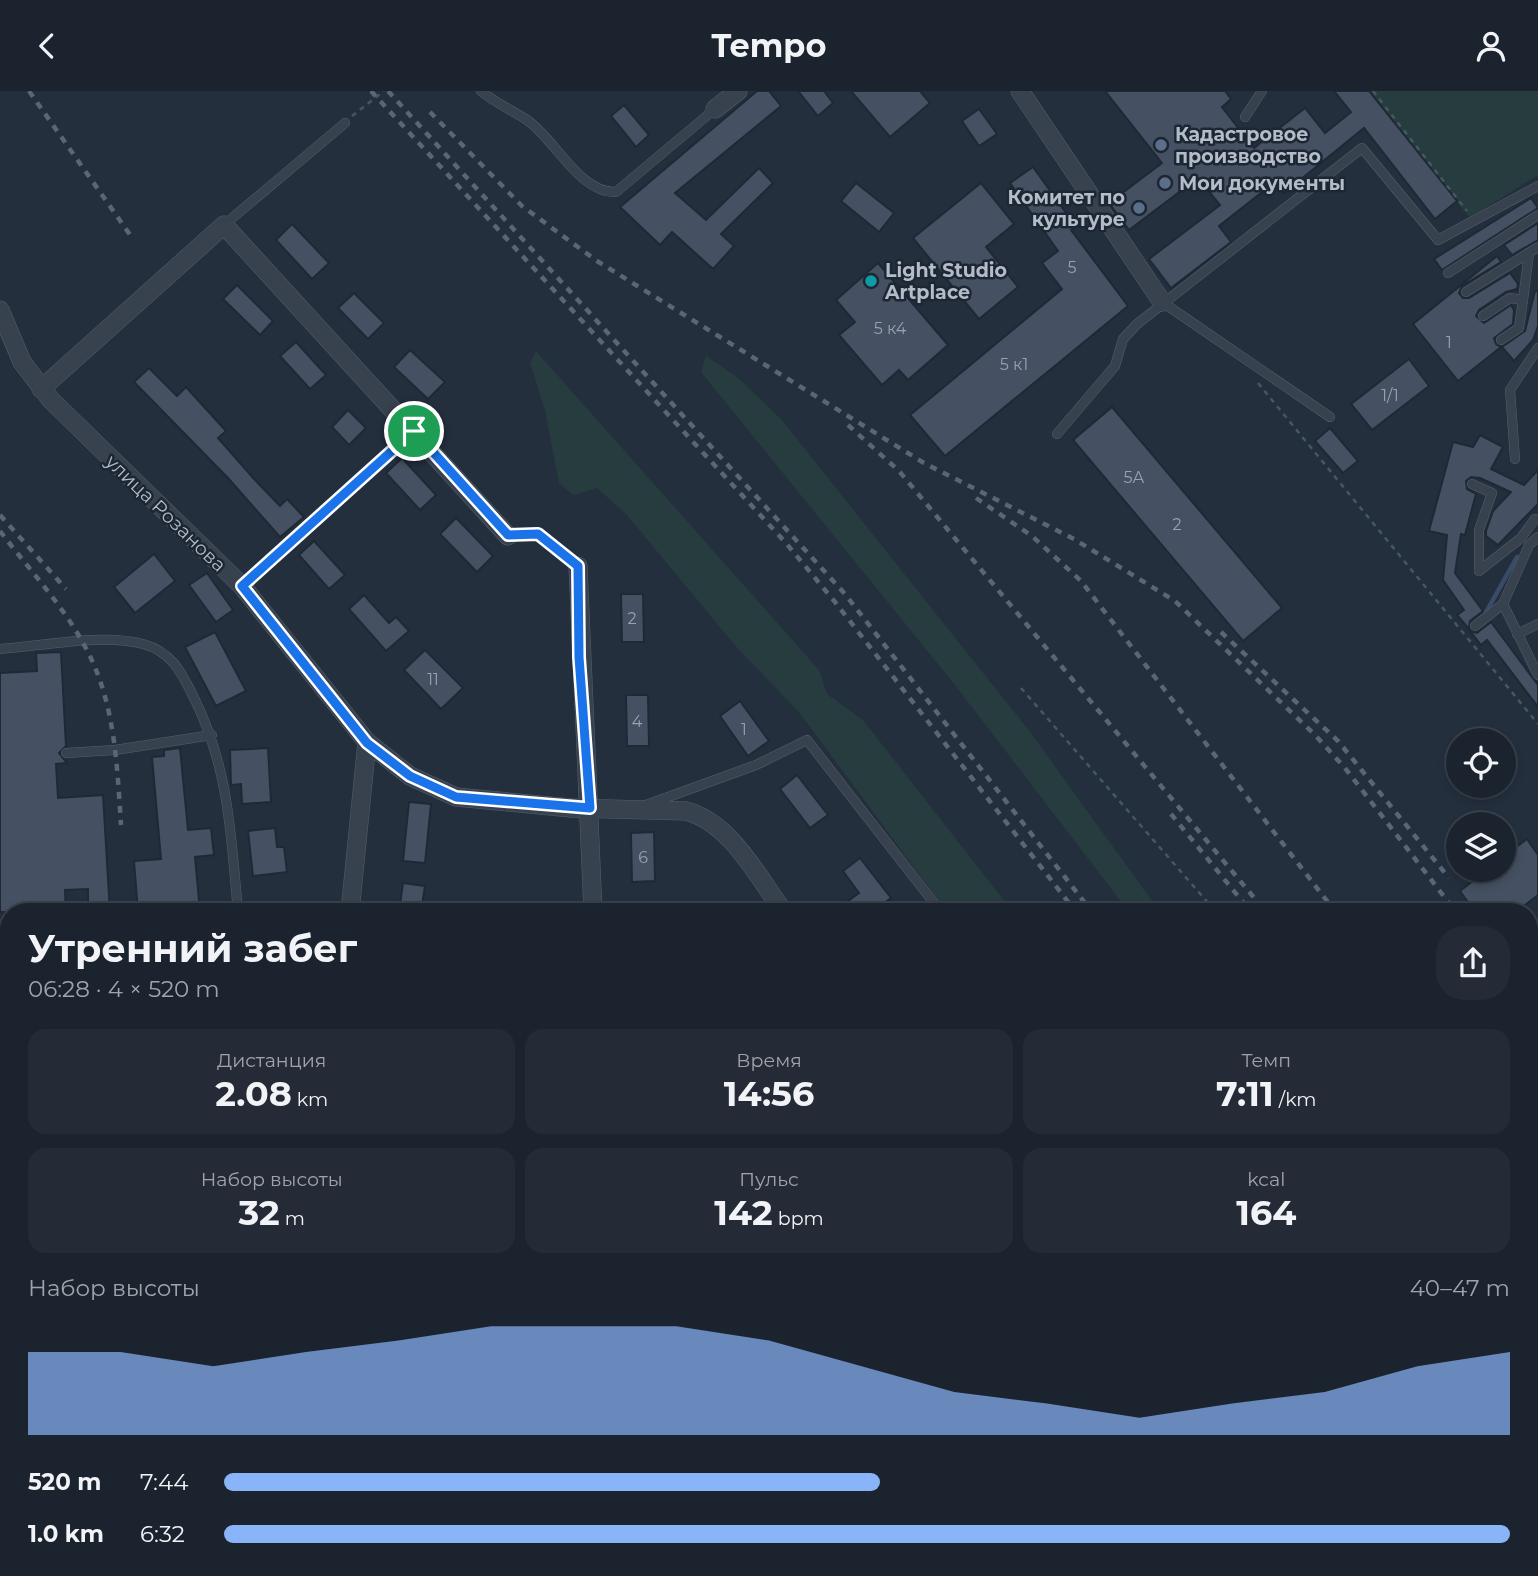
<!DOCTYPE html>
<html lang="ru">
<meta charset="utf-8">
<style>
:root{--surface:#1b232e;--page:#242b36;--text:#f1f3f6;--muted:#a0a4aa;--line:#39404a;--accent:#8ab4f8}
body{margin:0;font-family:Montserrat,sans-serif;background:var(--page);color:var(--text);height:100vh;display:flex;flex-direction:column;font-size:26px;white-space:nowrap}
*{box-sizing:border-box;margin:0}
p{font-size:23px;color:var(--muted)}
.icon{flex:none;width:38px;height:38px;fill:none;stroke:currentColor;stroke-width:2;stroke-linecap:round;stroke-linejoin:round}
.map{position:relative;flex:1;overflow:hidden}
.sheet{position:absolute;left:0px;top:812px;width:1538px;height:674px;display:flex;flex-direction:column;background:var(--surface);border-radius:28px 28px 0 0;box-shadow:0 4px 10px #0003,0 0 0 2px var(--line)}
.sheet>*{flex:none}
.controls{position:absolute;left:1446px;top:637px;display:grid;gap:14px}
.controls a{display:grid;place-items:center;width:70px;height:70px;border-radius:50%;background:var(--surface);box-shadow:0 4px 10px #0003,0 0 0 2px var(--line);font-size:35px}
.pin{position:absolute;display:grid;place-items:center;width:60px;height:60px;color:#fff;margin:-30px;border:4px solid #fff;border-radius:50%;box-shadow:0 2px 7px #0007}
.round{display:grid;place-items:center;flex:none;width:74px;height:74px;border-radius:28px;background:var(--page)}
.summary{display:flex;align-items:center;justify-content:space-between;height:119px;padding:0 28px}
h1{font-size:38px;font-weight:700;line-height:52px}
.stats{display:grid;grid-template-columns:repeat(3,1fr);gap:10px;height:119px;padding:7px 28px}
.stats div{display:grid;align-content:center;border-radius:18px;background:var(--page);text-align:center}
.stats b{font-size:35px;font-weight:700}
.stats small{font-size:19px;font-weight:400}
.stats p{font-size:19px}
.chart{height:196px;padding:14px 28px}
.chart p{display:flex;justify-content:space-between}
.chart svg{width:100%;height:126px;margin-top:7px;fill:var(--accent);opacity:.7}
ul{padding:0 28px;list-style:none;font-size:23px}
li{display:grid;grid-template-columns:112px 84px 1fr;align-items:center;height:52px}
li i{height:18px;border-radius:9px;background:var(--accent)}
header{display:flex;justify-content:space-between;align-items:center;height:91px;padding:0 28px;background:var(--surface);font-size:32px;font-weight:700}
.map>svg:first-child{display:block}
.green{fill:#263c3f}
.lines{fill:none;stroke-linecap:round;stroke-linejoin:round}
.stream{stroke:#394c67;stroke-width:4.5}
.building{fill:#455162;stroke:#1f2835;stroke-width:2}
.service-casing{stroke:#565f6c;stroke-width:10}
.minor-casing{stroke:#565f6c;stroke-width:19}
.path{stroke:#44595c;stroke-width:2.5;stroke-dasharray:5 5;stroke-linecap:butt}
.service{stroke:#38414e;stroke-width:9}
.minor{stroke:#38414e;stroke-width:18}
.rail{stroke:#5a6575;stroke-width:4.5;stroke-dasharray:7 7;stroke-linecap:butt}
.route-casing{stroke:#fff;stroke-width:14}
.route{stroke:#1a73e8;stroke-width:9}
.service-dot{fill:#5c6f8a;stroke:#1d2633;stroke-width:2.5}
.culture-dot{fill:#0f9aa8;stroke:#1d2633;stroke-width:2.5}
.labels{text-anchor:middle;stroke-width:5;stroke-linejoin:round;paint-order:stroke}
.number-label{font-size:16px;fill:#98a1af}
.poi-label{font-size:19px;font-weight:bold;fill:#b4bcc9;stroke:#1d2633;text-anchor:start}
.street-label{font-size:19px;fill:#b4bcc9;stroke:#1d2633}
</style>
<header><svg class="icon" aria-label="back" viewBox="0 0 24 24"><path d="M15 5l-7 7 7 7"/></svg>Tempo<svg class="icon" aria-label="person" viewBox="0 0 24 24"><circle cx="12" cy="8" r="4"/><path d="M4 21q1-7 8-7t8 7"/></svg></header>
<div class="map">
<svg width="1538" height="1485" viewBox="0 0 1538 1485">
<rect width="100%" height="100%" fill="#242f3e"/>
<g class="green">
<polygon points="1369,0 1538,0 1538,84 1470,127"/>
<polygon points="536,260 819,579 827,603 863,629 1013,821 947,821 799,621 739,559 626,423 597,397 574,404 559,392 545,319 530,272"/>
<polygon points="706,265 737,286 781,328 1031,642 1160,821 1129,821 955,594 701,281"/>
<polygon points="9,1109 9,1254 0,1250 0,1112"/>
<polygon points="1530,1236 1538,1255 1538,1429 1530,1414"/>
</g>
<g class="lines">
<polyline class="stream" points="1485,523 1517,466"/>
</g>
<g class="building">
<polygon points="757,0 769,0 781,15 675,102 706,129 759,77 773,92 721,143 734,155 713,178 672,141 660,154 620,116"/>
<polygon points="798,0 824,0 833,12 818,25"/>
<polygon points="851,0 920,0 930,12 890,46"/>
<polygon points="1105,0 1225,0 1231,8 1222,16 1254,57 1305,17 1325,42 1351,21 1334,0 1369,0 1457,110 1435,128 1364,37 1284,102 1275,91 1219,135 1231,151 1171,197 1149,168 1220,114 1198,87 1129,139 1109,112 1162,72"/>
<polygon points="624,14 649,44 636,56 611,25"/>
<polygon points="979,18 997,43 979,55 962,30"/>
<polygon points="1033,76 1076,136 1071,139 1128,215 945,365 910,324 1062,198 1042,172 1058,160 1010,92"/>
<polygon points="856,92 894,122 879,141 841,110"/>
<polygon points="981,92 1014,133 986,156 1018,196 979,228 913,147"/>
<polygon points="1531,107 1538,117 1442,179 1434,168"/>
<polygon points="1538,132 1538,149 1512,164 1504,154"/>
<polygon points="292,133 329,172 312,188 276,149"/>
<polygon points="1497,165 1501,171 1462,195 1459,202 1463,207 1469,207 1510,182 1518,193 1517,198 1506,201 1479,219 1476,225 1484,232 1511,214 1514,219 1513,233 1494,247 1496,253 1501,256 1458,290 1413,233"/>
<polygon points="878,172 948,254 908,289 899,279 882,294 839,244 855,231 836,209"/>
<polygon points="237,194 273,230 260,244 223,208"/>
<polygon points="1535,200 1538,200 1538,235 1533,249 1514,270 1502,256 1525,240"/>
<polygon points="354,202 384,232 368,248 338,217"/>
<polygon points="296,251 326,284 310,298 280,265"/>
<polygon points="410,259 445,291 428,308 394,276"/>
<polygon points="1409,268 1429,295 1372,339 1351,313"/>
<polygon points="149,277 177,305 186,296 226,340 218,347 255,389 280,415 287,408 304,426 280,446 228,387 134,291"/>
<polygon points="1112,316 1282,517 1243,550 1073,349"/>
<polygon points="348,319 366,337 349,354 332,336"/>
<polygon points="1330,337 1358,370 1343,382 1315,350"/>
<polygon points="1480,344 1503,356 1491,378 1524,394 1538,379 1538,413 1498,454 1486,445 1486,440 1493,420 1511,401 1480,387 1471,386 1466,390 1467,398 1476,403 1465,444 1461,443 1455,482 1483,520 1470,530 1469,538 1457,524 1464,519 1443,489 1447,444 1429,440 1453,351 1473,356"/>
<polygon points="402,367 436,404 420,419 386,382"/>
<polygon points="456,427 493,465 477,481 440,443"/>
<polygon points="314,450 345,484 329,498 299,464"/>
<polygon points="154,463 175,490 135,522 114,496"/>
<polygon points="207,482 233,519 216,531 189,494"/>
<polygon points="621,503 643,503 644,551 622,551"/>
<polygon points="364,504 389,532 396,526 409,540 386,560 349,518"/>
<polygon points="1491,531 1538,594 1538,616 1487,549 1481,554 1470,540 1477,542"/>
<polygon points="215,541 246,600 216,615 185,556"/>
<polygon points="425,559 463,597 441,618 404,579"/>
<polygon points="61,561 66,655 59,662 67,672 56,673 58,707 103,704 110,821 88,821 88,798 65,799 66,821 0,821 0,582 37,580 36,562"/>
<polygon points="626,604 648,604 649,655 627,655"/>
<polygon points="740,610 769,650 748,665 720,625"/>
<polygon points="180,657 188,739 211,737 214,764 195,766 200,821 138,821 134,770 161,768 152,666 164,665 164,659"/>
<polygon points="268,657 271,711 242,713 241,693 231,694 230,659"/>
<polygon points="797,684 828,724 810,737 780,698"/>
<polygon points="409,711 431,713 425,772 403,770"/>
<polygon points="275,737 277,756 284,756 287,781 253,785 248,740"/>
<polygon points="654,741 655,790 632,791 631,742"/>
<polygon points="1527,748 1538,764 1538,804 1516,821 1475,821 1460,800 1487,779 1503,779 1503,766"/>
<polygon points="860,767 891,807 872,821 833,821 859,802 843,780"/>
<polygon points="403,792 425,795 421,821 399,821"/>
</g>
<g class="lines">
<defs>
<g id="service">
<path d="M481,0c14,12 31,19 46,29 28,19 53,74 89,72l99,-83"/>
<polyline points="1245,26 1262,0"/>
<polyline points="224,134 345,32"/>
<polyline points="1448,182 1538,124"/>
<polyline points="1466,201 1538,156"/>
<polyline points="1162,211 1330,326"/>
<polyline points="1483,225 1510,207 1523,209 1529,162"/>
<polyline points="1501,249 1519,237 1523,209"/>
<polyline points="1057,343 1115,275 1123,248 1137,233 1362,57 1438,149 1538,95"/>
<polyline points="1515,368 1510,299 1538,257"/>
<polyline points="1472,393 1492,402 1479,439 1479,480"/>
<polyline points="1538,446 1529,454 1503,513 1538,584"/>
<polyline points="1479,480 1521,447 1535,428"/>
<polyline points="242,495 414,340"/>
<polyline points="1475,535 1503,513"/>
<polyline points="1517,543 1538,533"/>
<path d="M0,558c42,-3 103,-16 143,-5 30,8 39,30 52,56 34,69 36,136 43,212"/>
<polyline points="66,662 115,659 212,644"/>
<polyline points="646,714 756,674 807,649 941,821"/>
<polyline points="0,970 9,972"/>
</g>
<g id="minor">
<polyline points="1020,0 1162,211"/>
<polyline points="715,18 738,0"/>
<polyline points="0,219 22,271 51,309 242,495 367,651 350,821"/>
<polyline points="41,298 224,134 508,445"/>
<polyline points="578,475 593,821"/>
<path d="M367,651l43,34 46,21 115,11 115,3c45,12 71,65 98,101"/>
<polyline points="0,1304 9,1305"/>
<polyline points="235,1485 240,1477"/>
<polyline points="376,1485 378,1477"/>
</g>
</defs>
<use href="#service" class="service-casing"/>
<use href="#minor" class="minor-casing"/>
<g class="path">
<polyline points="1373,0 1467,120"/>
<polyline points="352,25 384,0"/>
<polyline points="1258,292 1538,633"/>
<polyline points="522,444 538,443 566,466"/>
<polyline points="1021,597 1216,821"/>
<polyline points="1530,1041 1538,1034"/>
</g>
<use href="#service" class="service"/>
<use href="#minor" class="minor"/>
<g class="rail">
<polyline points="29,0 133,148"/>
<polyline points="371,0 785,451 835,511 1076,821"/>
<polyline points="388,0 845,503 1092,821"/>
<polyline points="430,21 522,115 597,170 924,372 1074,448 1175,510 1315,644 1345,677 1456,821"/>
<polyline points="848,334 899,380 1266,821"/>
<polyline points="976,407 1032,445 1081,490 1330,814"/>
<polyline points="0,424 66,498"/>
<path d="M0,440c27,36 61,72 83,112 32,55 34,121 38,182"/>
<polyline points="1221,541 1338,650 1449,787"/>
<polyline points="1171,723 1251,821"/>
<polyline points="1530,1185 1538,1217"/>
<polyline points="696,1477 698,1485"/>
<polyline points="747,1477 753,1485"/>
<polyline points="761,1477 766,1485"/>
<polyline points="1508,1477 1513,1485"/>
<polyline points="1524,1477 1529,1485"/>
</g>
</g>
<g class="lines">
<defs>
<polygon id="route" points="414,340 508,444 538,443 578,475 579,566 590,717 456,706 410,685 367,652 242,495"/>
</defs>
<use href="#route" class="route-casing"/>
<use href="#route" class="route"/>
</g>
<g class="service-dot">
<circle cx="1161" cy="54" r="7"/>
<circle cx="1165" cy="92" r="7"/>
<circle cx="1139" cy="117" r="7"/>
</g>
<circle class="culture-dot" cx="871" cy="190" r="7"/>
<g class="labels">
<g class="number-label">
<text x="1072" y="182">5</text>
<text x="890" y="243">5 к4</text>
<text x="1449" y="257">1</text>
<text x="1014" y="279">5 к1</text>
<text x="1390" y="310">1/1</text>
<text x="1134" y="392">5А</text>
<text x="1177" y="439">2</text>
<text x="632" y="533">2</text>
<text x="433" y="594">11</text>
<text x="637" y="636">4</text>
<text x="744" y="644">1</text>
<text x="643" y="772">6</text>
</g>
<g class="poi-label">
<text x="1175" y="50">Кадастровое<tspan x="1175" dy="22">производство</tspan></text>
<text x="1179" y="99">Мои документы</text>
<text x="1125" y="113" text-anchor="end">Комитет по<tspan x="1125" dy="22">культуре</tspan></text>
<text x="885" y="186">Light Studio<tspan x="885" dy="22">Artplace</tspan></text>
</g>
<g class="street-label">
<text transform="translate(166 422) rotate(44)" y="7">улица Розанова</text>
</g>
</g>
</svg>
<div class="controls">
<a><svg class="icon" aria-label="locate" viewBox="0 0 24 24"><circle cx="12" cy="12" r="6"/><path d="M12 2v4M12 18v4M2 12h4M18 12h4"/></svg></a>
<a><svg class="icon" aria-label="layers" viewBox="0 0 24 24"><path d="M12 4l9 5-9 5-9-5zM3 14l9 5 9-5"/></svg></a>
</div>
<div class="pin" style="left:414px;top:340px;background:#1e9e55"><svg class="icon" aria-label="arrive" viewBox="0 0 24 24"><path d="M6 21V4h12l-3 4 3 4H6"/></svg></div>
<section class="sheet">
<div class="summary"><div><h1>Утренний забег</h1><p>06:28 · 4 × 520 m</p></div><a class="round"><svg class="icon" aria-label="share" viewBox="0 0 24 24"><path d="M12 15V3M7 8l5-5 5 5M5 13v7h14v-7"/></svg></a></div>
<div class="stats">
<div><p>Дистанция</p><b>2.08<small> km</small></b></div>
<div><p>Время</p><b>14:56</b></div>
<div><p>Темп</p><b>7:11<small> /km</small></b></div>
</div>
<div class="stats">
<div><p>Набор высоты</p><b>32<small> m</small></b></div>
<div><p>Пульс</p><b>142<small> bpm</small></b></div>
<div><p>kcal</p><b>164</b></div>
</div>
<div class="chart"><p><span>Набор высоты</span>40–47 m</p>
<svg viewBox="0 0 160 44" preserveAspectRatio="none"><path d="M0 44V15L10 15L20 20L30 15L40 11L50 6L60 6L70 6L80 11L90 20L100 29L110 33L120 38L130 33L140 29L150 20L160 15V44z"/></svg>
</div>
<ul>
<li><b>520 m</b>7:44<i style="width:51%"></i></li>
<li><b>1.0 km</b>6:32<i style="width:100%"></i></li>
</ul>
</section>
</div>
